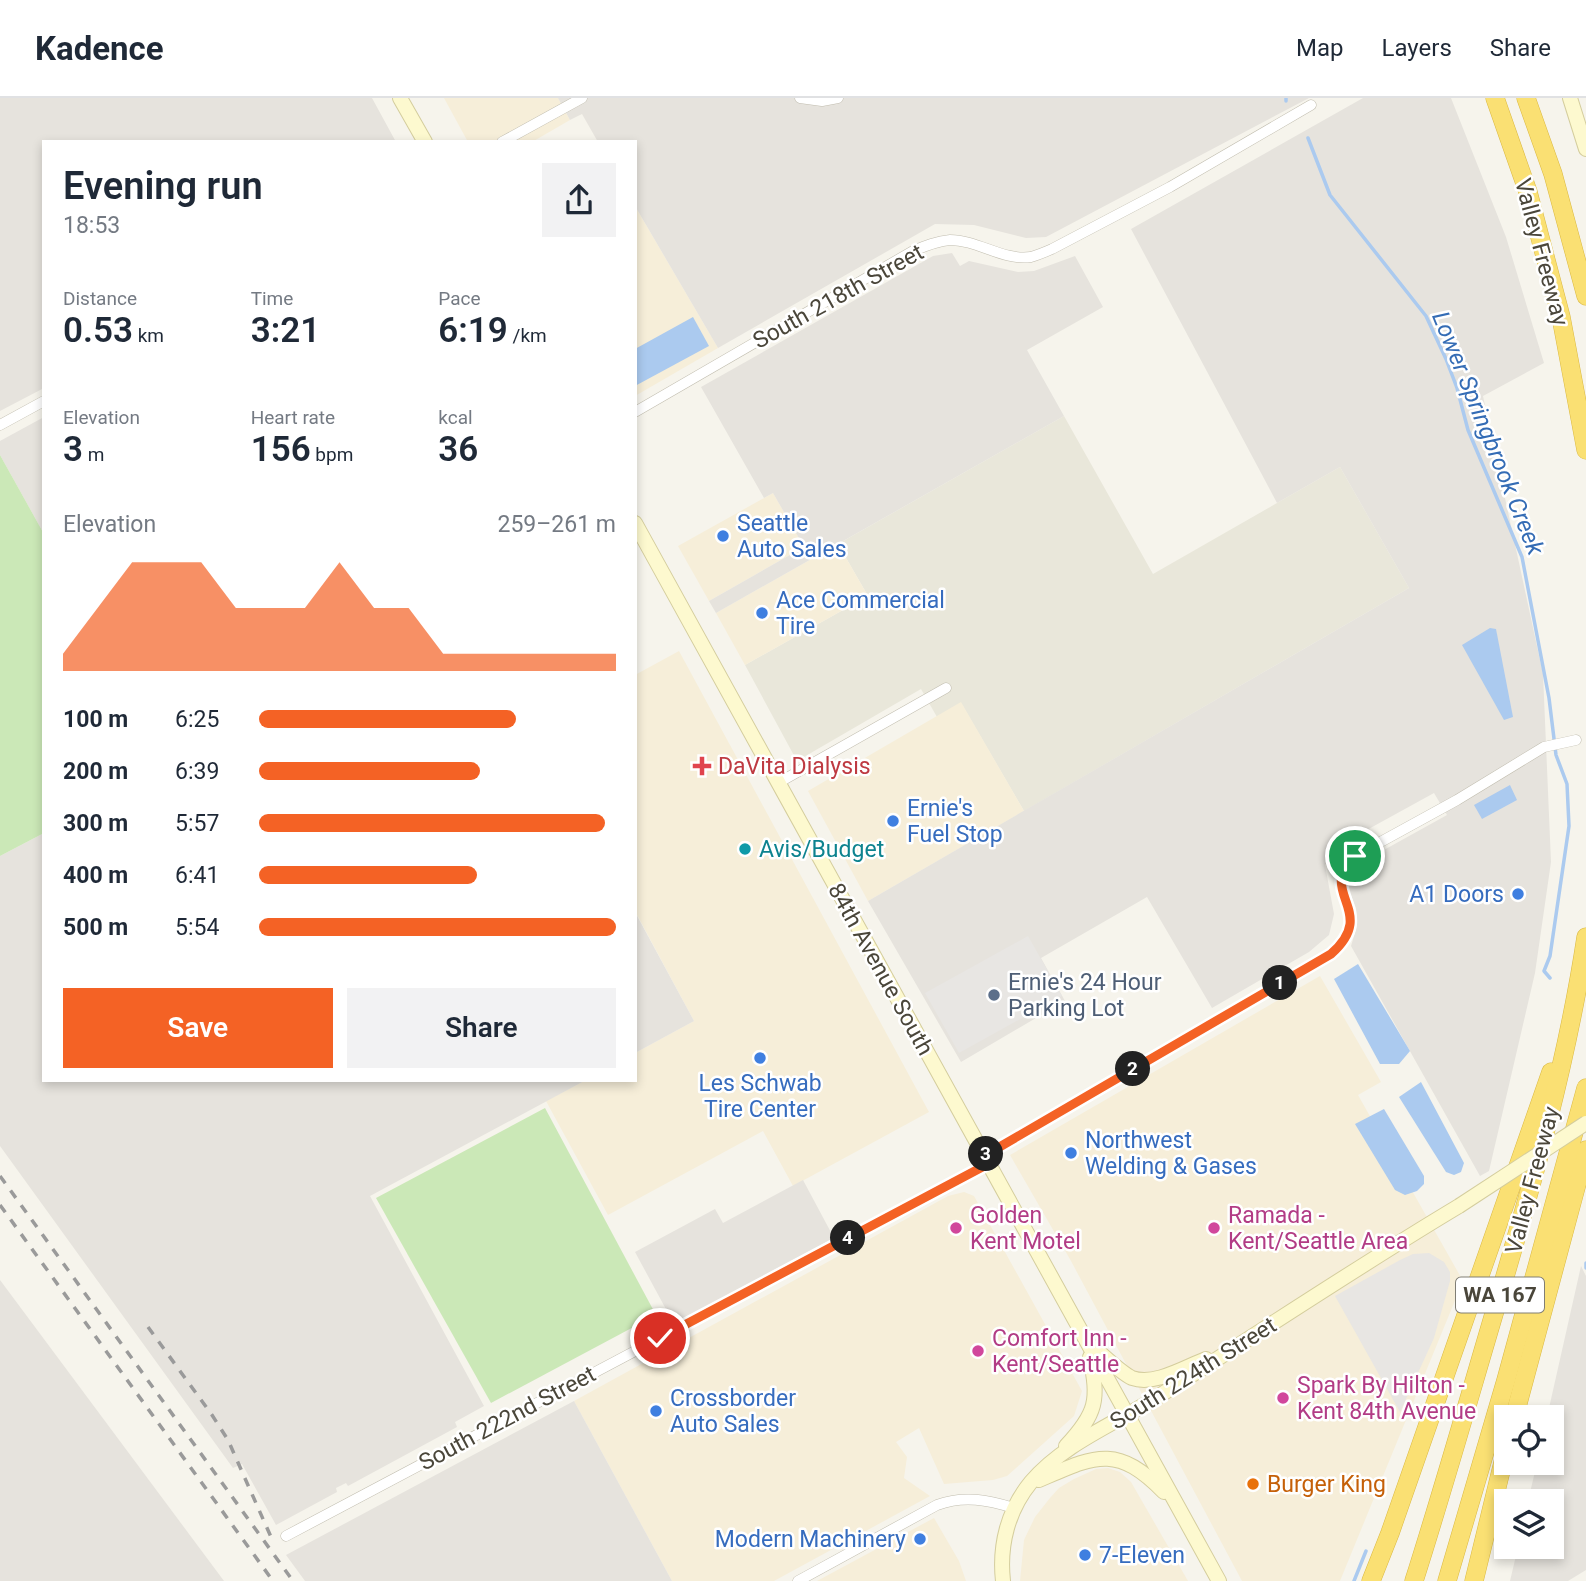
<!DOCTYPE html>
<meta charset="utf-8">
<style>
:root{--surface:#fff;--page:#f2f2f3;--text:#1f2937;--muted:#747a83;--line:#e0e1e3;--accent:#f46225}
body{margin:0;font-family:Roboto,sans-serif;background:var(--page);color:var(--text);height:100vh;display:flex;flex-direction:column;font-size:26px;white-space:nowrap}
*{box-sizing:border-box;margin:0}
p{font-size:23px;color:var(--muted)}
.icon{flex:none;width:38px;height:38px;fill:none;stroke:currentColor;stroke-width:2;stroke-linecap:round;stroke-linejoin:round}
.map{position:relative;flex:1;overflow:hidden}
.panel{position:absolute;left:42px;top:42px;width:595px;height:942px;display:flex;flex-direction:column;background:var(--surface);border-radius:0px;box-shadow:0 4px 10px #0003}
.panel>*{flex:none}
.tools{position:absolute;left:1494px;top:1307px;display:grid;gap:14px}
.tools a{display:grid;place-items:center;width:70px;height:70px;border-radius:0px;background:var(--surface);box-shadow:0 4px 10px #0003;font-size:35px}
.pin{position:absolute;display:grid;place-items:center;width:60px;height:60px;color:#fff;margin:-30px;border:4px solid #fff;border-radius:50%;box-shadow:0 2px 7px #0007}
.km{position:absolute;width:35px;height:35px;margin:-18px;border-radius:50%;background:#222;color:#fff;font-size:19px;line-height:35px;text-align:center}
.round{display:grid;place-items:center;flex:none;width:74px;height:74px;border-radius:0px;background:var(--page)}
.summary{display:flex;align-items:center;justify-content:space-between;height:119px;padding:0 21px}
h1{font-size:38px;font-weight:600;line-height:52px}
.metrics{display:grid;grid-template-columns:repeat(3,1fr);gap:10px;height:119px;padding:7px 21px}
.metrics div{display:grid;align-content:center}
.metrics b{font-size:35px;font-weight:600}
.metrics small{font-size:19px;font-weight:400}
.metrics p{font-size:19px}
.chart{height:196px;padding:14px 21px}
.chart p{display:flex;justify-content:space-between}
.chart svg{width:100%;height:126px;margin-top:7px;fill:var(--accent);opacity:.7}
.cta{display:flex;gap:14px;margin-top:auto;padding:14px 21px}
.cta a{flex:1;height:80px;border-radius:0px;background:var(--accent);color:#fff;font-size:28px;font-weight:600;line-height:80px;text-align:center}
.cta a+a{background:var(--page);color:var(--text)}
ul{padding:0 21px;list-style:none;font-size:23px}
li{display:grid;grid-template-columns:112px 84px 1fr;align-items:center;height:52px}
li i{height:18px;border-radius:9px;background:var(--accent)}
header{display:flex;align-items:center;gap:42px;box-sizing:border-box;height:98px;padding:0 35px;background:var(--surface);border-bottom:2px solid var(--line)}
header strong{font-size:33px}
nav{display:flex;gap:38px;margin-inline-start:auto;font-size:24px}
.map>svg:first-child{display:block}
.residential{fill:#e9e7da}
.commercial{fill:#f6eed9}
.industrial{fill:#e6e3dd}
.green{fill:#cbe8b7}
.parking{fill:#e8e6e3}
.water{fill:#abcaef}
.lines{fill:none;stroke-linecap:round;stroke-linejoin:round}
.stream{stroke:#abcaef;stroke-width:3.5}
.street-casing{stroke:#c1bdaf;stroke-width:11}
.secondary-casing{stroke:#d4cd9d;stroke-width:16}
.highway-casing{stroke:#dab842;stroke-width:19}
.street{stroke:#fff;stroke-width:10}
.secondary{stroke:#fdf9cf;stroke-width:14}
.highway{stroke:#fae073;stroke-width:18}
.rail{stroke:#9a9a9a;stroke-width:3.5;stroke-dasharray:9 9;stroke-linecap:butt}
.secondary-bridge-casing{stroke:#d4cd9d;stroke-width:16;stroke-linecap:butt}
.secondary-bridge{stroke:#fdf9cf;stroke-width:14}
.route-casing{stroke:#fff;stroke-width:14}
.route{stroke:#f46225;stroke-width:9}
.shop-dot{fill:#3f7fe0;stroke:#fff;stroke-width:2.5}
.health-dot{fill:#e0444e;stroke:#fff;stroke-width:2.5}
.culture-dot{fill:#0f9aa8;stroke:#fff;stroke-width:2.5}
.service-dot{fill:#5c6f8a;stroke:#fff;stroke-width:2.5}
.hotel-dot{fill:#d1479c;stroke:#fff;stroke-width:2.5}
.food-dot{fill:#e8710a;stroke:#fff;stroke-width:2.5}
.labels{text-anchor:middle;stroke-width:5;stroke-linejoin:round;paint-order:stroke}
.shield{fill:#fff;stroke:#807e75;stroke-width:2}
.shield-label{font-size:21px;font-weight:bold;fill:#4a463a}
.street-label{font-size:23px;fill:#4a463a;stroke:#fff}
.shop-label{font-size:23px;fill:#366cbe;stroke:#fff;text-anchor:start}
.health-label{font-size:23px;fill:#be3a42;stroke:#fff;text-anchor:start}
.culture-label{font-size:23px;fill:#0d838f;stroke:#fff;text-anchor:start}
.service-label{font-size:23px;fill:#4e5e75;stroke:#fff;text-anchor:start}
.hotel-label{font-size:23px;fill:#b23c85;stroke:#fff;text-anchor:start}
.food-label{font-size:23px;fill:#c56008;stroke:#fff;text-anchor:start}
.water-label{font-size:24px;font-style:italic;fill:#346cb5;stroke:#fff}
</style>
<header>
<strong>Kadence</strong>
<nav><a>Map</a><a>Layers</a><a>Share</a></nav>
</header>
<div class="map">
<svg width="1586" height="1483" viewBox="0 0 1586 1483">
<rect width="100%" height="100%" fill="#f6f4ec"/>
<polygon class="residential" points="1064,318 1153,476 1340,369 1409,490 1024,713 961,605 937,619 921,591 797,663 745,567 868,498 838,446"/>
<g class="commercial">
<polygon points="444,0 558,0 570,22 532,44 468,44"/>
<polygon points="635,108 718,250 635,298"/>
<polygon points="773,395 804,449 709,503 678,448"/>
<polygon points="838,446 868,498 745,567 716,515"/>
<polygon points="679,553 929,1014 793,1088 763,1033 608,1117 546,1003 586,982 635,982 635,955 694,923 635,813 635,577"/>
<polygon points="961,604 1024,713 868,803 808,693"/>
<polygon points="1320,878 1381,984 1358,997 1463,1183 1340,1483 1242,1483 1071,1163 1010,1057"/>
<polygon points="964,1094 974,1098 1082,1293 1074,1318 1007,1378 993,1382 944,1386 919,1330 896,1344 907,1359 904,1380 930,1398 774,1483 672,1483 574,1303 948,1098"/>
<polygon points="1108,1370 1120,1374 1131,1384 1188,1483 1020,1483 1024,1442 1035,1419 1050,1400 1059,1390 1074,1381 1096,1371"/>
<polygon points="934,1420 959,1463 966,1483 817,1483"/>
</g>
<g class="industrial">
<polygon points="0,0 372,0 396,44 44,44 44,290 0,313"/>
<polygon points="558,0 1309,0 1046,139 1026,140 974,127 935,126 718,250 635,108 635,44 598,44 582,16 570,22"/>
<polygon points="1363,0 1451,0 1506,139 1544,265 1483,298 1543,576 1551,764 1535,875 1489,1073 1480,1078 1351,848 1357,828 1356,810 1347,788 1348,778 1355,768 1447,717 1434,695 1334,750 1325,767 1334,816 1329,837 1309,854 1212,910 1147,799 1041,860 1065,903 961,964 868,803 1409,490 1340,369 1277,405 1131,131"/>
<polygon points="952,155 960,168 969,163 1018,174 1034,173 1075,158 1103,209 1027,252 1064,318 716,515 709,503 804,449 773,395 764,400 701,289 933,158"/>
<polygon points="44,319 44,436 0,357 0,343"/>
<polygon points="44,735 44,982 586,982 370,1098 484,1308 455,1324 457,1329 348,1388 346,1385 336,1390 337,1394 276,1427 242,1366 233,1370 0,1048 0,758"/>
<polygon points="635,814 694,923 635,955"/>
<polygon points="803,1082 834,1140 674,1226 635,1154 715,1111 723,1125"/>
<polygon points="1581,1168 1586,1178 1586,1472 1568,1483 1510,1483 1518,1449 1552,1449 1552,1404 1528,1403 1537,1365 1552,1365 1552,1320 1547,1319"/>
<polygon points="0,1182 224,1483 0,1483"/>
<polygon points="574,1303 672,1483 305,1483 286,1457"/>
</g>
<g class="green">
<polygon points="0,357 44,436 44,735 0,758"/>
<polygon points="545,1010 656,1217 491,1305 376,1100"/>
</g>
<g class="parking">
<polygon points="1028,838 1062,898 959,955 925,895"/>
<polygon points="1429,1155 1444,1164 1450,1174 1450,1183 1434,1240 1400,1314 1335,1198 1400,1162 1413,1156"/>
</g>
<g class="water">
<polygon points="693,219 709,248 635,288 635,251"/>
<polygon points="1490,530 1496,531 1513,619 1504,622 1462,547"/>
<polygon points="1510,687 1517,702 1482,721 1474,707"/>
<polygon points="1358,866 1410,953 1399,966 1380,966 1334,881"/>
<polygon points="1421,984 1464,1065 1461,1074 1454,1077 1446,1074 1399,999"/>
<polygon points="1384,1011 1424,1078 1424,1086 1417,1093 1405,1097 1395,1092 1355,1026"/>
</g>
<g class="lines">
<g class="stream">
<polyline points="1286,3 1286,0"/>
<polyline points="1308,40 1330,97 1426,218 1446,261 1457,290 1468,332 1522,459 1549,600 1556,657 1567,686 1569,728 1550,858 1544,873 1550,880"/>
<polyline points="1586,1165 1586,1170"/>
<polyline points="1354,1483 1366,1453"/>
</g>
<defs>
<g id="street">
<polyline points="800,0 822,3 838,0"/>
<polyline points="502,44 582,0"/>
<path d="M635,314l278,-161c12,-5 24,-10 37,-11 28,0 53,21 81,17 7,-2 14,-5 21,-8l118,-62 141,-82"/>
<polyline points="0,327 44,303"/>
<polyline points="778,685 946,590"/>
<path d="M984,1058l346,-202c50,-43 -15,-61 25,-98l102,-56 87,-53 32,-7"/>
<polyline points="286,1438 988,1066"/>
<path d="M798,1483l139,-76c27,-10 51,-5 77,3"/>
</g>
<g id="secondary">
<polyline points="400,0 425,44"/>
<polyline points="1570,0 1586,51"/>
<polyline points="635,425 1219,1483"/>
<path d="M1093,1249c10,8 28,26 39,31 23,8 53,-11 74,-19"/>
<path d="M1066,1348c31,-33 33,-46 24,-89"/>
<path d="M1039,1382c56,-24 77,-37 125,12"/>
<path d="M1003,1483c-4,-36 5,-71 28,-99 33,-39 86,-59 128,-86 100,-63 198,-129 300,-190"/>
</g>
<g id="highway">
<polyline points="1495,0 1528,94 1561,219 1586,352"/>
<polyline points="1526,0 1553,76 1586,198"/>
<polyline points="1514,1320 1586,1052"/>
<polyline points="1371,1483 1390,1435 1551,974"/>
<path d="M1414,1483c29,-91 55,-183 82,-274 36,-122 71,-244 90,-370"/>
<polyline points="1447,1483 1506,1282 1586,990"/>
<polyline points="1474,1483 1507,1348"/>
</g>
</defs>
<use href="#street" class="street-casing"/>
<use href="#secondary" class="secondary-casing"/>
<use href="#highway" class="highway-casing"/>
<use href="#street" class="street"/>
<use href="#secondary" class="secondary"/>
<use href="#highway" class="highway"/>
<g class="rail">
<polyline points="0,1078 293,1483"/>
<polyline points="0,1107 273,1483"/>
<polyline points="148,1229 212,1317 228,1342 271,1439"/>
</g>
<defs>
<polyline id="secondary-bridge" points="1459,1108 1586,1025"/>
</defs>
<use href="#secondary-bridge" class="secondary-bridge-casing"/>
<use href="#secondary-bridge" class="secondary-bridge"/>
</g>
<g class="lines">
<defs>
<path id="route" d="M660,1240l328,-174 -4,-8 347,-202c49,-43 -16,-62 24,-98"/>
</defs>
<use href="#route" class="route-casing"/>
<use href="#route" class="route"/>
</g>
<g class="shop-dot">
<circle cx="723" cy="438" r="7"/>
<circle cx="762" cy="515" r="7"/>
<circle cx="893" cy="723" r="7"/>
<circle cx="1518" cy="796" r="7"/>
<circle cx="760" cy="960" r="7"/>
<circle cx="1071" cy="1055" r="7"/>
<circle cx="656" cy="1313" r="7"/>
<circle cx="920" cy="1441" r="7"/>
<circle cx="1085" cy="1457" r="7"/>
</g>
<path class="health-dot" d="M698.5 657.5h7v7h7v7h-7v7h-7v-7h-7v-7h7z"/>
<circle class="culture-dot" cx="745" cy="751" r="7"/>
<circle class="service-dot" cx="994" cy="897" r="7"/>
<g class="hotel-dot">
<circle cx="956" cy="1130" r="7"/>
<circle cx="1214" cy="1130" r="7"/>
<circle cx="978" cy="1253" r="7"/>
<circle cx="1283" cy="1300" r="7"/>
</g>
<circle class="food-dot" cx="1253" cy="1386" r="7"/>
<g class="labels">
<rect class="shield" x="1456" y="1179.5" width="88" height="35" rx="5"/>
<g class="shield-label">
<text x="1500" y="1204">WA 167</text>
</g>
<g class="street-label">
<text transform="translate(1542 154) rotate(75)" y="8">Valley Freeway</text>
<text transform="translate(838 198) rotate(-29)" y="8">South 218th Street</text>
<text transform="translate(881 871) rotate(61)" y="8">84th Avenue South</text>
<text transform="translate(1532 1082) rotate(-75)" y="8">Valley Freeway</text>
<text transform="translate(1193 1275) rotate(-32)" y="8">South 224th Street</text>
<text transform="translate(507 1320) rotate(-28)" y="8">South 222nd Street</text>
</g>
<g class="shop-label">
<text x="737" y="433">Seattle<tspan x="737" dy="26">Auto Sales</tspan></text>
<text x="776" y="510">Ace Commercial<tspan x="776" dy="26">Tire</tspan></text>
<text x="907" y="718">Ernie's<tspan x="907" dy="26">Fuel Stop</tspan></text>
<text x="1504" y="804" text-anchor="end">A1 Doors</text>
<text x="760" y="993" text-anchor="middle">Les Schwab<tspan x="760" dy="26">Tire Center</tspan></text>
<text x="1085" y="1050">Northwest<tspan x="1085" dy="26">Welding &amp; Gases</tspan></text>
<text x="670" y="1308">Crossborder<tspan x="670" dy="26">Auto Sales</tspan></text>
<text x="906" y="1449" text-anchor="end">Modern Machinery</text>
<text x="1099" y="1465">7-Eleven</text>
</g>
<g class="health-label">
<text x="718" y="676">DaVita Dialysis</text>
</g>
<g class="culture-label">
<text x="759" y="759">Avis/Budget</text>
</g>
<g class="service-label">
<text x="1008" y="892">Ernie's 24 Hour<tspan x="1008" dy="26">Parking Lot</tspan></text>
</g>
<g class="hotel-label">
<text x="970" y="1125">Golden<tspan x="970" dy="26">Kent Motel</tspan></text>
<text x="1228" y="1125">Ramada -<tspan x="1228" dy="26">Kent/Seattle Area</tspan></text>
<text x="992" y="1248">Comfort Inn -<tspan x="992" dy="26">Kent/Seattle</tspan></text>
<text x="1297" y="1295">Spark By Hilton -<tspan x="1297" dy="26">Kent 84th Avenue</tspan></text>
</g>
<g class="food-label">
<text x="1267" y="1394">Burger King</text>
</g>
<g class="water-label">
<text transform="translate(1488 335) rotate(68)" y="8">Lower Springbrook Creek</text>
</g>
</g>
</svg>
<div class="tools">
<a><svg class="icon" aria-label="locate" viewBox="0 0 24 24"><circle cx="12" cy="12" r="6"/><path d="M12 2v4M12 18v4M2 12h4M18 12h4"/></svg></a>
<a><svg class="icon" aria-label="layers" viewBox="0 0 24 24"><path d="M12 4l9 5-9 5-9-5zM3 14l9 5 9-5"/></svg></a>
</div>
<div class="pin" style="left:1355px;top:758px;background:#1e9e55"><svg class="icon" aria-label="arrive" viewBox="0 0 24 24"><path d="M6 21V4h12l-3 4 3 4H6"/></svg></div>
<div class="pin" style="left:660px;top:1240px;background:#d93025"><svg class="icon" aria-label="check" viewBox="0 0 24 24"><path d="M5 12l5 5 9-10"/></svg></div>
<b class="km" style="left:1280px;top:885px">1</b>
<b class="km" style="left:1133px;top:971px">2</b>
<b class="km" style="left:986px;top:1056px">3</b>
<b class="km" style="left:848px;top:1140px">4</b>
<section class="panel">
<div class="summary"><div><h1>Evening run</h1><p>18:53</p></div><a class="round"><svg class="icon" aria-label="share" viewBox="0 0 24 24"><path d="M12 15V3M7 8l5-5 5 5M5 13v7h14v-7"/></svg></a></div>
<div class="metrics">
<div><p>Distance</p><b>0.53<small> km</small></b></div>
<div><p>Time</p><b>3:21</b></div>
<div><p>Pace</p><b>6:19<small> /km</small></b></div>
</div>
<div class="metrics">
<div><p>Elevation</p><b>3<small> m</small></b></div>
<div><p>Heart rate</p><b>156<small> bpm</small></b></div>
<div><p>kcal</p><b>36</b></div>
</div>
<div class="chart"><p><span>Elevation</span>259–261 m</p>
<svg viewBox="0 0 160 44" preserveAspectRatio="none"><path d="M0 44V38L10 22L20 6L30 6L40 6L50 22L60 22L70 22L80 6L90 22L100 22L110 38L120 38L130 38L140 38L150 38L160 38V44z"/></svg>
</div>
<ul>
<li><b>100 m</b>6:25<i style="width:72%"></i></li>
<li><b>200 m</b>6:39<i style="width:62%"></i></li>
<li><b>300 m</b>5:57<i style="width:97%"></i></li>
<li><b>400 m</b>6:41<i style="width:61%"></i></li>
<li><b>500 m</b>5:54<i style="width:100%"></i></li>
</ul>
<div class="cta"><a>Save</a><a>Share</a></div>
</section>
</div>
